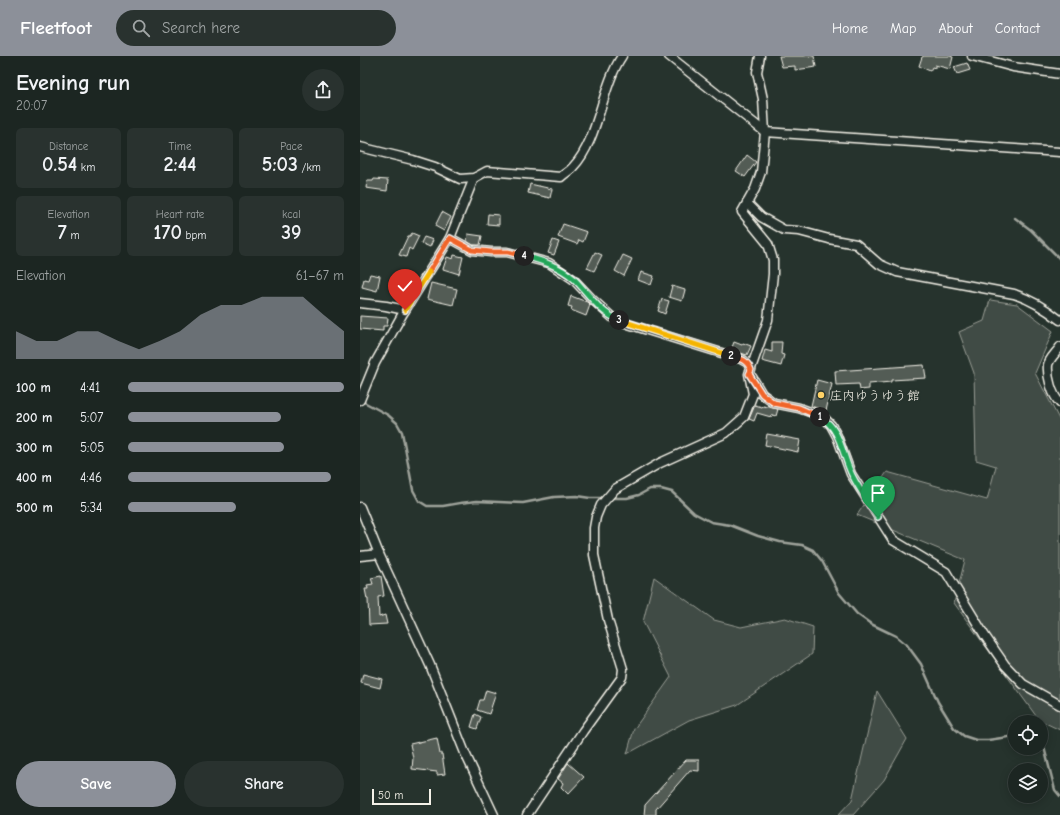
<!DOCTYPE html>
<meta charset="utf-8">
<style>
:root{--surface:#1c2622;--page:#29322f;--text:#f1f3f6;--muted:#a0a5a5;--line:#3a4340;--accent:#8c9099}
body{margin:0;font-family:"Comic Neue","Klee One",sans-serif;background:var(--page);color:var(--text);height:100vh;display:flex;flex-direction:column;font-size:15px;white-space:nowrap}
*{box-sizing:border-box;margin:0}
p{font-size:13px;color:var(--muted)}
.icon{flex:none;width:22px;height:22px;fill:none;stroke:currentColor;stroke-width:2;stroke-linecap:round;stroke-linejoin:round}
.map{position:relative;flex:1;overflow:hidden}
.side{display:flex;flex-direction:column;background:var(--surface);width:360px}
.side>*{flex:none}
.fabs{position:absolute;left:648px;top:659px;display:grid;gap:8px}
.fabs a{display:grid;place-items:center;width:40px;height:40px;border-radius:50%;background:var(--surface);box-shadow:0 2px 10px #0003,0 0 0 1px var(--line);font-size:20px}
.scale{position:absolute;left:12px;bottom:10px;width:59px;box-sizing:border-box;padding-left:4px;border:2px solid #f4f1e8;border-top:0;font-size:11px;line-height:14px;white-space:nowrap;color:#f4f1e8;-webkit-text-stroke:3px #26332d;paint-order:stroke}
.pin{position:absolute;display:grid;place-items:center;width:34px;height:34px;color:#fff;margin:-41px -17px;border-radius:50% 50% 50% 0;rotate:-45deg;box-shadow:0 0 4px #0007}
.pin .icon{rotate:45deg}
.km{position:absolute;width:20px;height:20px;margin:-10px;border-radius:50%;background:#222;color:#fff;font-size:11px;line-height:20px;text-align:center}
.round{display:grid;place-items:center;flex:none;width:42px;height:42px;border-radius:21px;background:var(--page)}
.summary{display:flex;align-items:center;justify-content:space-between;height:68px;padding:0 16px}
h1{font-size:22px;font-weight:700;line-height:30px}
.stats{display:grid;grid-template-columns:repeat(3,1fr);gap:6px;height:68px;padding:4px 16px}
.stats div{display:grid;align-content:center;border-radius:6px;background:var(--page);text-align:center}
.stats b{font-size:20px;font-weight:700}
.stats small{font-size:11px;font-weight:400}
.stats p{font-size:11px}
.chart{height:112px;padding:8px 16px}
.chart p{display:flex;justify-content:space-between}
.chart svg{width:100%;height:72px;margin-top:4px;fill:var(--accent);opacity:.7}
.action{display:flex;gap:8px;margin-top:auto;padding:8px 16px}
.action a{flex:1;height:46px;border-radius:24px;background:var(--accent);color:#fff;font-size:16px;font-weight:700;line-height:46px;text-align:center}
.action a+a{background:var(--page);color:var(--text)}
ul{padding:0 16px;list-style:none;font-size:13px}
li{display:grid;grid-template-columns:64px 48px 1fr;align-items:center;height:30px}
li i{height:10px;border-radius:5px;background:var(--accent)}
header{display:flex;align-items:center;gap:24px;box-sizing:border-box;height:56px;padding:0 20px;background:var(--accent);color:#fff}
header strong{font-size:19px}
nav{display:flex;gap:22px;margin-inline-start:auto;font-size:14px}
.search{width:280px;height:36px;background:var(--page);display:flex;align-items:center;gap:10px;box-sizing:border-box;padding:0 14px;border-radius:22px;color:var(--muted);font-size:15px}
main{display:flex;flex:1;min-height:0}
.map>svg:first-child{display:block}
.green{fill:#414b45;stroke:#9a9e96}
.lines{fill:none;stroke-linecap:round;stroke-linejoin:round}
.stream{stroke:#9fa39b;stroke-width:2.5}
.building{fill:#525c55;stroke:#f4f1e8}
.minor-casing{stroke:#f4f1e8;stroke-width:11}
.minor{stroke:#26332d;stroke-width:8}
.split-1-casing{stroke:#fff;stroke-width:8}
.split-2-casing{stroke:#fff;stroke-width:8}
.split-3-casing{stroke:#fff;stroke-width:8}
.split-4-casing{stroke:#fff;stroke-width:8}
.split-5-casing{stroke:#fff;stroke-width:8}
.split-6-casing{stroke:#fff;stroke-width:8}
.split-1{stroke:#22a559;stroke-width:5}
.split-2{stroke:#f0652b;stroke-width:5}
.split-3{stroke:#f5b400;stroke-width:5}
.split-4{stroke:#22a559;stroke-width:5}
.split-5{stroke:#f0652b;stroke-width:5}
.split-6{stroke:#f5b400;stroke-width:5}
.poi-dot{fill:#ffd166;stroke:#26332d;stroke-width:1.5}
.labels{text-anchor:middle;stroke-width:4;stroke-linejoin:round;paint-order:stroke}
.poi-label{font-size:13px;fill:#f4f1e8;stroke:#26332d;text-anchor:start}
</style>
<header>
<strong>Fleetfoot</strong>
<div class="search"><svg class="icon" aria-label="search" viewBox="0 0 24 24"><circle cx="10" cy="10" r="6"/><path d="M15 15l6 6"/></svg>Search here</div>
<nav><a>Home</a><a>Map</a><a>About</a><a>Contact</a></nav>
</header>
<main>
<section class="side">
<div class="summary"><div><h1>Evening run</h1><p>20:07</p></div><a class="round"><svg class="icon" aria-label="share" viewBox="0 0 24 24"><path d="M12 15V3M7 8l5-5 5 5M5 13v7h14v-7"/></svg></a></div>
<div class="stats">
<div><p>Distance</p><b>0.54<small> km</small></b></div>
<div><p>Time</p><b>2:44</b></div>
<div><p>Pace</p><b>5:03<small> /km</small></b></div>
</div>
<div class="stats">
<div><p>Elevation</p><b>7<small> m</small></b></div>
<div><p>Heart rate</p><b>170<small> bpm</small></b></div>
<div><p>kcal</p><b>39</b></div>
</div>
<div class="chart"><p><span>Elevation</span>61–67 m</p>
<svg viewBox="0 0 160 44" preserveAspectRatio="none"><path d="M0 44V27L10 33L20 33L30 27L40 27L50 33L60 38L70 33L80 27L90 17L100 11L110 11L120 6L130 6L140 6L150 17L160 27V44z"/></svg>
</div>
<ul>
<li><b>100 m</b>4:41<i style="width:100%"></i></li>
<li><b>200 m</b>5:07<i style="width:71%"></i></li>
<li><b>300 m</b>5:05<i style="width:72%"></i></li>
<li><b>400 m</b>4:46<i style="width:94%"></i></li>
<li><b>500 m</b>5:34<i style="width:50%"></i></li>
</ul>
<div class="action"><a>Save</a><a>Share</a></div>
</section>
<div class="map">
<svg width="700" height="759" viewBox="0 0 700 759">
<rect width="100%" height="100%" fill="#26332d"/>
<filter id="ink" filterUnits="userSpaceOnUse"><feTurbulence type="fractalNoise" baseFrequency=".025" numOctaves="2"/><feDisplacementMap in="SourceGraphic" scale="8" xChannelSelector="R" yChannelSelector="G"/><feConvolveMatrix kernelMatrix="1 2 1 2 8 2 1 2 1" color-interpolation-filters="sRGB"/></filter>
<g filter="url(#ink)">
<g class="green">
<polygon points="630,244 657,248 693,275 675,317 700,365 700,674 679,664 594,547 605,504 497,459 527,416 627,444 636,410 616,404 614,317 599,276 624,265"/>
<polygon points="294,521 354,564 381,571 425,562 453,571 452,598 377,649 329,664 267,698 274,673 311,621 283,566"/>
<polygon points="517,635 547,683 524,724 493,759 478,759 492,744"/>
</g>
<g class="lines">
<g class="stream">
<polyline points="655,162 671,174 700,203"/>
<polyline points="2,345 28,359 37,367 42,376 53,434 59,445 67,450 83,450 100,447 117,445 163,447 194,441 217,440 230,442 244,442"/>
<polyline points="251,442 267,442 279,439 290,433 301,433 312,436 334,457 351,466 370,469 398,480 420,486 442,489 453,494 462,505 479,537 497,558 511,568 536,580 547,589 561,608 578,646 594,672 604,680 616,684 628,684 655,680"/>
<polyline points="681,689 684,691 695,734 700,740"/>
</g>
</g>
<g class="building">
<polygon points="419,0 454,0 456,11 435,14 435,10 422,11"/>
<polygon points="564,0 590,0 593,1 590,13 575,9 575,12 572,11 570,15 559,10 562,1"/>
<polygon points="607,7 610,14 597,18 594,11"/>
<polygon points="387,99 396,106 385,121 376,115"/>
<polygon points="14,123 28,124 27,135 6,132 7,125 13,125"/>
<polygon points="170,128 192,133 190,142 168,137"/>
<polygon points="82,156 91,161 84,175 75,170"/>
<polygon points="128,158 139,159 139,169 127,168"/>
<polygon points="203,168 227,176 223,186 219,184 217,188 198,181"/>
<polygon points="52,177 59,180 52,194 49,192 46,201 39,199 48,180 50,180"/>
<polygon points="108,178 122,180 120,189 113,189 107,185"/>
<polygon points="64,181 73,184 70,191 61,187"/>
<polygon points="193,184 199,186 194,199 188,197"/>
<polygon points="235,196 242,199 234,215 227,212"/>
<polygon points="94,199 103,201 99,218 83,213 87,201 93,203"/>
<polygon points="263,199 272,203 264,220 255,215"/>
<polygon points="281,216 294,220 291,229 278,224"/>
<polygon points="10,218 20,220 17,235 2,231 4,223 8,224"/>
<polygon points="71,227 97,233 93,249 67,243"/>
<polygon points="312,230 325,234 322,245 309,241"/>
<polygon points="211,240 227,246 230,249 226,260 211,254 212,251 208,250"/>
<polygon points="302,243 309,245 305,258 298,255"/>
<polygon points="0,260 28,262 27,270 23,270 23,275 0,273"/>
<polygon points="374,286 382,289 383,287 391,290 387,299 371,294"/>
<polygon points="412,286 422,286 421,298 424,299 421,310 402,305 405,294 412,296"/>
<polygon points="564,309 566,322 531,324 531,326 509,328 509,333 500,334 499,328 476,329 475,315"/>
<polygon points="457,324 472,328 466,355 451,350"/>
<polygon points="395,349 402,351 403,350 418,353 416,360 412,359 411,361 397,357 394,365 389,363"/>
<polygon points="407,378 440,384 438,396 405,389"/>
<polygon points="21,520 24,540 18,541 19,561 25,559 27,568 9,569 8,543 7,543 5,533 8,533 7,529 13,528 11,522"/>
<polygon points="3,618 22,623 20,632 1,627"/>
<polygon points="126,634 136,637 129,658 117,654 120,644 123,644"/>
<polygon points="115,658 121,661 117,673 111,671"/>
<polygon points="77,682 80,698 82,698 85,718 77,719 77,716 52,713 53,702 50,688"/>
<polygon points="326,704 339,704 339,715 330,714 296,753 296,759 284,759 285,749"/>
<polygon points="208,707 224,721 208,738 201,731 203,727 198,723"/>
</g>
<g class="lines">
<defs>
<g id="minor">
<polyline points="309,0 405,76 700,96"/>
<polyline points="612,0 653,11 700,18"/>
<path d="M0,91l53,13 22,7 25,12 14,-1 13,-7 74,6c4,-4 9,-6 12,-10 26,-27 28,-80 49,-111"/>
<path d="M387,147l14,14 23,13 15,1 30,8 27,5 23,20 18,8 117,22c18,6 31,14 46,26"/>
<polyline points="90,182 112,194 131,196 147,196 189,207 213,223 233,244 253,262 268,268 381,303 388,307 391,314"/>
<polyline points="0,247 26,250 45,254"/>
<path d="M700,291c-3,5 -11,12 -12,18 -1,12 4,30 12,38"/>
<polyline points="392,321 402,338 414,347 439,352 453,357 465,363 471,369 477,380 491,418 533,484 586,516 625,580 645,609 663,628 700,649"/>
<polyline points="0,344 15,307 42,259 90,182 114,122"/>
<polyline points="0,451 19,498 70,609 105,697 134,759"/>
<polyline points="0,500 19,498"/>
<polyline points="167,759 223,675 262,621 263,613 248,564 234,499 234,472 236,461 241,449 255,433 300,407 366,377 384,361 393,338 389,318 408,264 413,218 413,204 408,188 382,156 395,133 401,116 405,76 403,43 397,16 400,0"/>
</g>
</defs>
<use href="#minor" class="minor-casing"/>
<use href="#minor" class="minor"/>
</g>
</g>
<g class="lines" filter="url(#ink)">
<defs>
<path id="split-1" d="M460,361c21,11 22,38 32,58 7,14 17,28 26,42"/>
<path id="split-2" d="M371,300c11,3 16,4 20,14l-2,4 13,20 12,9 25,5 21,9"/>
<polyline id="split-3" points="259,264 371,300"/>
<path id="split-4" d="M164,200c19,5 35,10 50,23 14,14 26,34 45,41"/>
<polyline id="split-5" points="69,216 90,182 112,194 131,196 148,196 164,200"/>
<polyline id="split-6" points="45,254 69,216"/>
</defs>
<use href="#split-1" class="split-1-casing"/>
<use href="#split-2" class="split-2-casing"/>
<use href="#split-3" class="split-3-casing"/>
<use href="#split-4" class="split-4-casing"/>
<use href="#split-5" class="split-5-casing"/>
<use href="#split-6" class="split-6-casing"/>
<use href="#split-1" class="split-1"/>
<use href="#split-2" class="split-2"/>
<use href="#split-3" class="split-3"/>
<use href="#split-4" class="split-4"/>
<use href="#split-5" class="split-5"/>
<use href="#split-6" class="split-6"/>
</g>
<circle class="poi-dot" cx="461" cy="339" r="4"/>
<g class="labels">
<g class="poi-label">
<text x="469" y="344">庄内ゆうゆう館</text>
</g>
</g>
</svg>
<div class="fabs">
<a><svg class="icon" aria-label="locate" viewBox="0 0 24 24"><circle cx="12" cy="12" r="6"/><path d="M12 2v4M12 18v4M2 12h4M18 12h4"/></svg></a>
<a><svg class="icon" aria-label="layers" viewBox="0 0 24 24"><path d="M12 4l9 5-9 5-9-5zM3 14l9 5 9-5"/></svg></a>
</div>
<div class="scale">50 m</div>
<div class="pin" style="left:518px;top:461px;background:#1e9e55"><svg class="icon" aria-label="arrive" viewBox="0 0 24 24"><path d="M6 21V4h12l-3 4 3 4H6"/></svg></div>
<div class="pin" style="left:45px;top:254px;background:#d93025"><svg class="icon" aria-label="check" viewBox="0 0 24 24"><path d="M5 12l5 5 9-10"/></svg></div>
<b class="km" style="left:460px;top:361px">1</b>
<b class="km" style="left:371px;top:300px">2</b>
<b class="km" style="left:259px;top:264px">3</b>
<b class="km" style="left:164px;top:200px">4</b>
</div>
</main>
